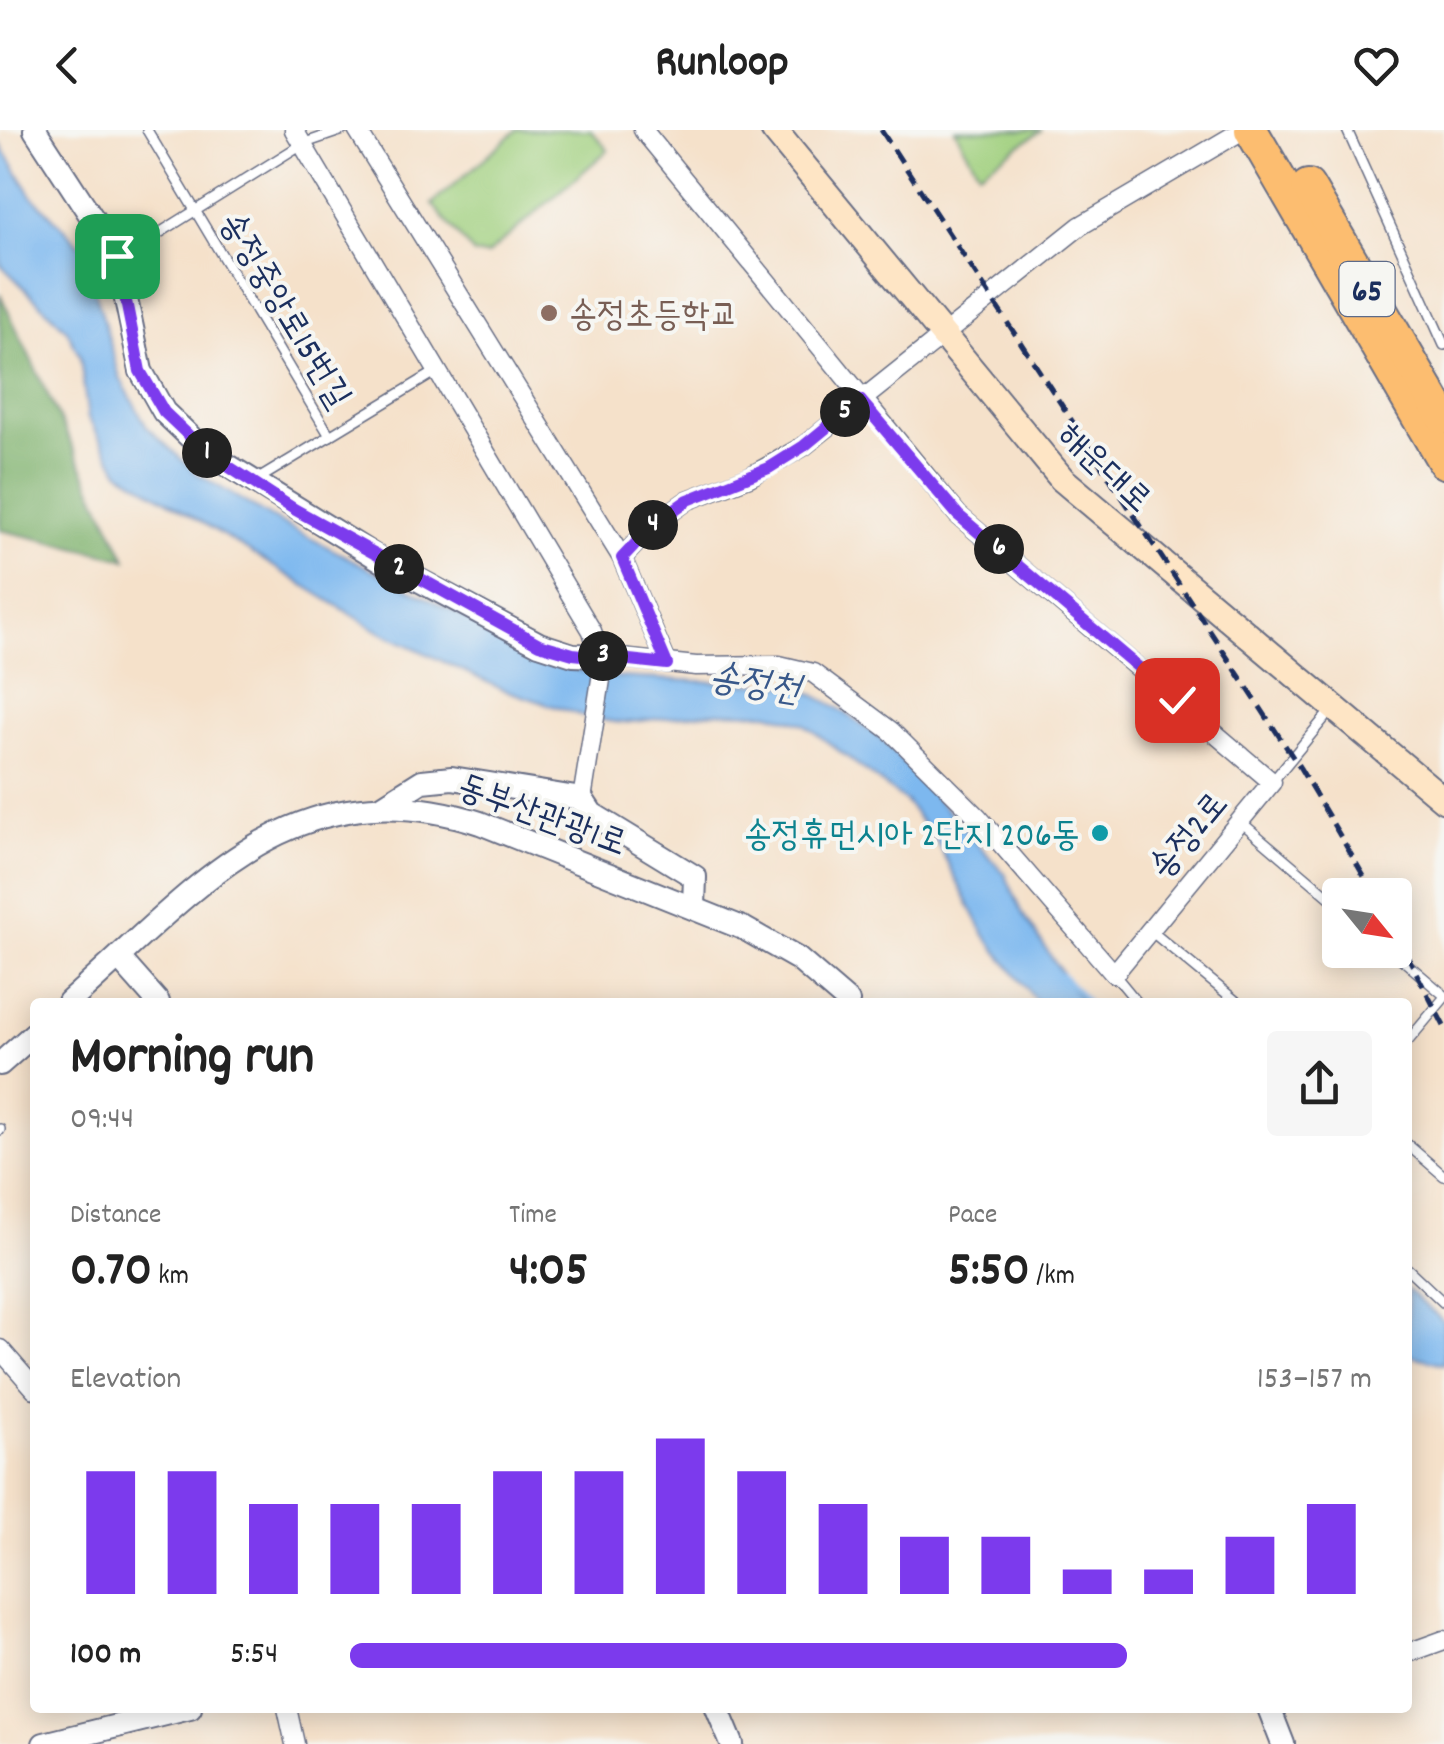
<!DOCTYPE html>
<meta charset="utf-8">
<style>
:root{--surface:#fff;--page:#f6f6f6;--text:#222;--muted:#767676;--accent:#7c3aed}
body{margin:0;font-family:Dekko,"Poor Story",sans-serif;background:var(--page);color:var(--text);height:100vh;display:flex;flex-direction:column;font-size:38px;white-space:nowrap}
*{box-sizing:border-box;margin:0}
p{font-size:32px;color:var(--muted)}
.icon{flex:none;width:55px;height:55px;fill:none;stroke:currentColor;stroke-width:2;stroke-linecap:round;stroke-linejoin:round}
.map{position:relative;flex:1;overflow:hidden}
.details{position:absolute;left:30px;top:868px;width:1382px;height:715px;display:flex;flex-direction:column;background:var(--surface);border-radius:10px;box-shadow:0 5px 25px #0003}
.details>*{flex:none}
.needle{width:65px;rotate:120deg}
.buttons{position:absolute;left:1322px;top:748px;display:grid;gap:20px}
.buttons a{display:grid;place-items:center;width:90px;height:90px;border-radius:10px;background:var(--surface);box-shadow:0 5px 25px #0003;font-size:50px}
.pin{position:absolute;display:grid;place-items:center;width:85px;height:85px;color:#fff;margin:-42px;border-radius:20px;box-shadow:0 5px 15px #0006}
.km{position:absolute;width:50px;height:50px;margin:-25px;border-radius:50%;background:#222;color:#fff;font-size:28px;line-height:50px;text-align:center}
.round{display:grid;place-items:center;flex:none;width:105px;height:105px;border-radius:10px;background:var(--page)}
.summary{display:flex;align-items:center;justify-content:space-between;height:170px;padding:0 40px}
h1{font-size:55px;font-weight:800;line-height:75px}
.figures{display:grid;grid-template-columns:repeat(3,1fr);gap:15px;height:170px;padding:10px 40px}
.figures div{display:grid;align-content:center}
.figures b{font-size:50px;font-weight:800}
.figures small{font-size:28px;font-weight:400}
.figures p{font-size:28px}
.chart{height:280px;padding:20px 40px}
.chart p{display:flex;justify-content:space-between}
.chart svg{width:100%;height:180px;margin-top:10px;stroke:var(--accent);stroke-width:6}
ul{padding:0 40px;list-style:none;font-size:32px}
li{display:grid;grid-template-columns:160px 120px 1fr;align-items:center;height:75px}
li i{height:25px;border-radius:12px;background:var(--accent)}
header{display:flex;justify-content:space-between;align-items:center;height:130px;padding:0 40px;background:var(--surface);font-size:45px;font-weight:800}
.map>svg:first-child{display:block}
.green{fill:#a1d07f;stroke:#5e806e;stroke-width:2.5}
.forest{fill:#80b26e;stroke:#4e7066;stroke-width:2.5}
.water{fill:#7db8ef;stroke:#4c74a6;stroke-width:2.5}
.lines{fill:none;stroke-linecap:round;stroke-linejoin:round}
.stream{stroke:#7db8ef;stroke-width:5}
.service-casing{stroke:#676d84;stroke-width:12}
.minor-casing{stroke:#676d84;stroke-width:21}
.tertiary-casing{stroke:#676d84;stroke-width:26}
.secondary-casing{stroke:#676d84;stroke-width:29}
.motorway-casing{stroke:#676d84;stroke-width:36}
.service{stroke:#fff;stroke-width:9}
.minor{stroke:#fff;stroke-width:18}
.tertiary{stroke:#fff;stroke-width:22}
.secondary{stroke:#fee5c5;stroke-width:25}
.motorway{stroke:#fcbd6f;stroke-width:32}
.rail{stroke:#1b2f5e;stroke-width:5;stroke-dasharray:15 8;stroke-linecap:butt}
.route-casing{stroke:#fff;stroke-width:20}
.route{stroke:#7c3aed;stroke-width:12}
.education-dot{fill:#8d6e63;stroke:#f6f6f2;stroke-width:4}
.culture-dot{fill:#0f9aa8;stroke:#f6f6f2;stroke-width:4}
.labels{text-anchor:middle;stroke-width:8;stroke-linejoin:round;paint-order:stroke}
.shield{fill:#f6f6f2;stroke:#5d6b8a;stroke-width:2.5}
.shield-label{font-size:32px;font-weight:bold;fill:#1b2f5e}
.street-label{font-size:35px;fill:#1b2f5e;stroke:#f6f6f2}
.education-label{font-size:35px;fill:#785e54;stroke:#f6f6f2;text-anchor:start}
.culture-label{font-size:35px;fill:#0d838f;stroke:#f6f6f2;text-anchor:end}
.water-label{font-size:38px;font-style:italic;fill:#38588a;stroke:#f6f6f2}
</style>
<header><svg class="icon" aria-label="back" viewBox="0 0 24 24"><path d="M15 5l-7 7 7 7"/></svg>Runloop<svg class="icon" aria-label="heart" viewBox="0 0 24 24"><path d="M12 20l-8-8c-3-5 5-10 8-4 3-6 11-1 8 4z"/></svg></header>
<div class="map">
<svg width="1444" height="1614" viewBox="0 0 1444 1614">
<rect width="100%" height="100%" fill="#f6f6f2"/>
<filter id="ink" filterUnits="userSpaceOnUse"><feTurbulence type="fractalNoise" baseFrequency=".01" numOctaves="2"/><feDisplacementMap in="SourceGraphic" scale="20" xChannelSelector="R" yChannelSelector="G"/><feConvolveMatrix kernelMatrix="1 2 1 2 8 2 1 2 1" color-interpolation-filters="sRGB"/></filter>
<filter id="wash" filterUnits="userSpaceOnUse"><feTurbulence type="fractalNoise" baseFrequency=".0048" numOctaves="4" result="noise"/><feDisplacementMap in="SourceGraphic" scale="40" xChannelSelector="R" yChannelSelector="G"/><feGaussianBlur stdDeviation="2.25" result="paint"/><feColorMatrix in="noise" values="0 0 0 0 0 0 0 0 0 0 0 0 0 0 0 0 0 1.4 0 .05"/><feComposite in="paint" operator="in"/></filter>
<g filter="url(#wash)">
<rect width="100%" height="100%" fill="#f5e1ca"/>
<g class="green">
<polygon points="517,0 591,0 608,20 487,125 474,124 432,74"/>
<polygon points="955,0 1041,0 1041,1 979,42"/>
</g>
<polygon class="forest" points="0,164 126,429 0,400"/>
<g class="water">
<polygon points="0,14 32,66 83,118 120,248 147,297 196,343 275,390 542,527 596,546 797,556 835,576 881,608 1005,744 1023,784 1081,872 1037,872 984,804 937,712 905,671 804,594 769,583 715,582 622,593 589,588 502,559 380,502 119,341 88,288 80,227 67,200 0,134"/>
<polygon points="1408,1160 1444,1192 1444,1234 1408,1225"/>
</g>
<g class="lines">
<polyline class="stream" points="1062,845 1087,872"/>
</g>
</g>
<g filter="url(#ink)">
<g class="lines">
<defs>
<g id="service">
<polyline points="147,0 330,306"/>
<polyline points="1347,0 1444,215"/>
<polyline points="121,127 302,14 343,0"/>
<polyline points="255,351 437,241"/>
<polyline points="1272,652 1332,579"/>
<polyline points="1240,691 1340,776"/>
<polyline points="1151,801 1237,872"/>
<polyline points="1391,820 1444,865"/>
<polyline points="1114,844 1137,872"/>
<polyline points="1408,911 1444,868"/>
<polyline points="0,999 0,1000"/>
<polyline points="1408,1015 1444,1046"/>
<polyline points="1408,1139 1444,1173"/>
</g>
<g id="minor">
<polyline points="294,0 592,501 603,537 582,669"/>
<polyline points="357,0 622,428 667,533"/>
<polyline points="622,428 654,394 688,370 749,347 804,316 1080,96 1243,0"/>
<polyline points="602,526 696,536 779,535 813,543 891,601 978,687 1114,844 1272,652 958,385 643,0"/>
<polyline points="0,1219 35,1259"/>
<polyline points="1408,1523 1444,1510"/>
<polyline points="287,1578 295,1614"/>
</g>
<g id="tertiary">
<polyline points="35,0 117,126 141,241 164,282 206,322 381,430 539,514 573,525 602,526"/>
<polyline points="384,675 422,651 452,648 582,669 592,684 695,747 694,776"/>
<polyline points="119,828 158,872"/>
<path d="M69,872c127,-112 223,-239 411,-179l265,106 53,30 50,43"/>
<polyline points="0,934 35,903"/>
<polyline points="717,1578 732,1614"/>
<polyline points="1269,1578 1283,1614"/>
<polyline points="44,1614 190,1578"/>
</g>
<polyline id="secondary" points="774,0 1062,349 1444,670"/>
<g id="motorway">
<polyline points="1251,0 1444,332"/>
<polyline points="1308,56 1444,288"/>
</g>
</defs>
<use href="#service" class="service-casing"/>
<use href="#minor" class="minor-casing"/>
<use href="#tertiary" class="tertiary-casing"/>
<use href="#secondary" class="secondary-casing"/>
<use href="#motorway" class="motorway-casing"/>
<use href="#service" class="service"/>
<use href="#minor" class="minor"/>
<use href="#tertiary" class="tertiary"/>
<use href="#secondary" class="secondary"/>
<use href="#motorway" class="motorway"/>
<g class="rail">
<polyline points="881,0 1300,638 1375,765"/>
<polyline points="1395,802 1444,896"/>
</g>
</g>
</g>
<g class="lines" filter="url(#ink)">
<defs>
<polyline id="route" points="117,126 140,241 164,282 206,322 294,379 539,514 573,524 667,534 622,428 654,394 688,370 769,338 804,316 860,270 958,385 1177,570"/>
</defs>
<use href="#route" class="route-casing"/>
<use href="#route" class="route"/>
</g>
<circle class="education-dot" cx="549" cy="183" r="10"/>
<circle class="culture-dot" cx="1100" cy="703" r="10"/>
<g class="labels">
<rect class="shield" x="1339.5" y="132" width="55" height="54" rx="8"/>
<g class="shield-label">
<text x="1367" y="170">65</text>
</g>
<g class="street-label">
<text transform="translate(287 179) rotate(59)" y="12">송정중앙로15번길</text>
<text transform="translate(1106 336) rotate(43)" y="12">해운대로</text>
<text transform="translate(543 683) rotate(20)" y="12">동부산관광1로</text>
<text transform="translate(1187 704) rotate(-50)" y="12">송정2로</text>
</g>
<g class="education-label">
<text x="569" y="195">송정초등학교</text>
</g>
<g class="culture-label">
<text x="1080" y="715">송정휴먼시아 2단지 206동</text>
</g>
<g class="water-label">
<text transform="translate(755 551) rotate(9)" y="13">송정천</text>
</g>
</g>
</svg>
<div class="buttons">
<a><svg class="needle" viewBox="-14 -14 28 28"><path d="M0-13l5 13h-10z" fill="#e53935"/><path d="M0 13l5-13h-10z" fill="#767676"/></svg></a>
</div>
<div class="pin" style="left:117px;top:126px;background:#1e9e55"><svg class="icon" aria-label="arrive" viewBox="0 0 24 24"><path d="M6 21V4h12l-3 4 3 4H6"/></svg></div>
<div class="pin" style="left:1177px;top:570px;background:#d93025"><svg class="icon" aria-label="check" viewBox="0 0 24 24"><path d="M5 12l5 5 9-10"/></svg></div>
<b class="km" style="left:207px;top:323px">1</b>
<b class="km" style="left:399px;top:439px">2</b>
<b class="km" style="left:603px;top:526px">3</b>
<b class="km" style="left:653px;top:395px">4</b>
<b class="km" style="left:845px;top:282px">5</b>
<b class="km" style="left:999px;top:419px">6</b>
<section class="details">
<div class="summary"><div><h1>Morning run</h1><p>09:44</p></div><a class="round"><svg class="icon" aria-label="share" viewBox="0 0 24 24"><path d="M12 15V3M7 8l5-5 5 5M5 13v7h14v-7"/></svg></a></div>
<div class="figures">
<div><p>Distance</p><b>0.70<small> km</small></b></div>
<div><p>Time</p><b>4:05</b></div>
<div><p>Pace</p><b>5:50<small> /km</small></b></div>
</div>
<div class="chart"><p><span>Elevation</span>153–157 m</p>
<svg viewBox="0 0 160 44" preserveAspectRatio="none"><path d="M5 44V14M15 44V14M25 44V22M35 44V22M45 44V22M55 44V14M65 44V14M75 44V6M85 44V14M95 44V22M105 44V30M115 44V30M125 44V38M135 44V38M145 44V30M155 44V22"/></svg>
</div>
<ul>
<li><b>100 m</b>5:54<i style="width:76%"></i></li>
</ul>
</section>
</div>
